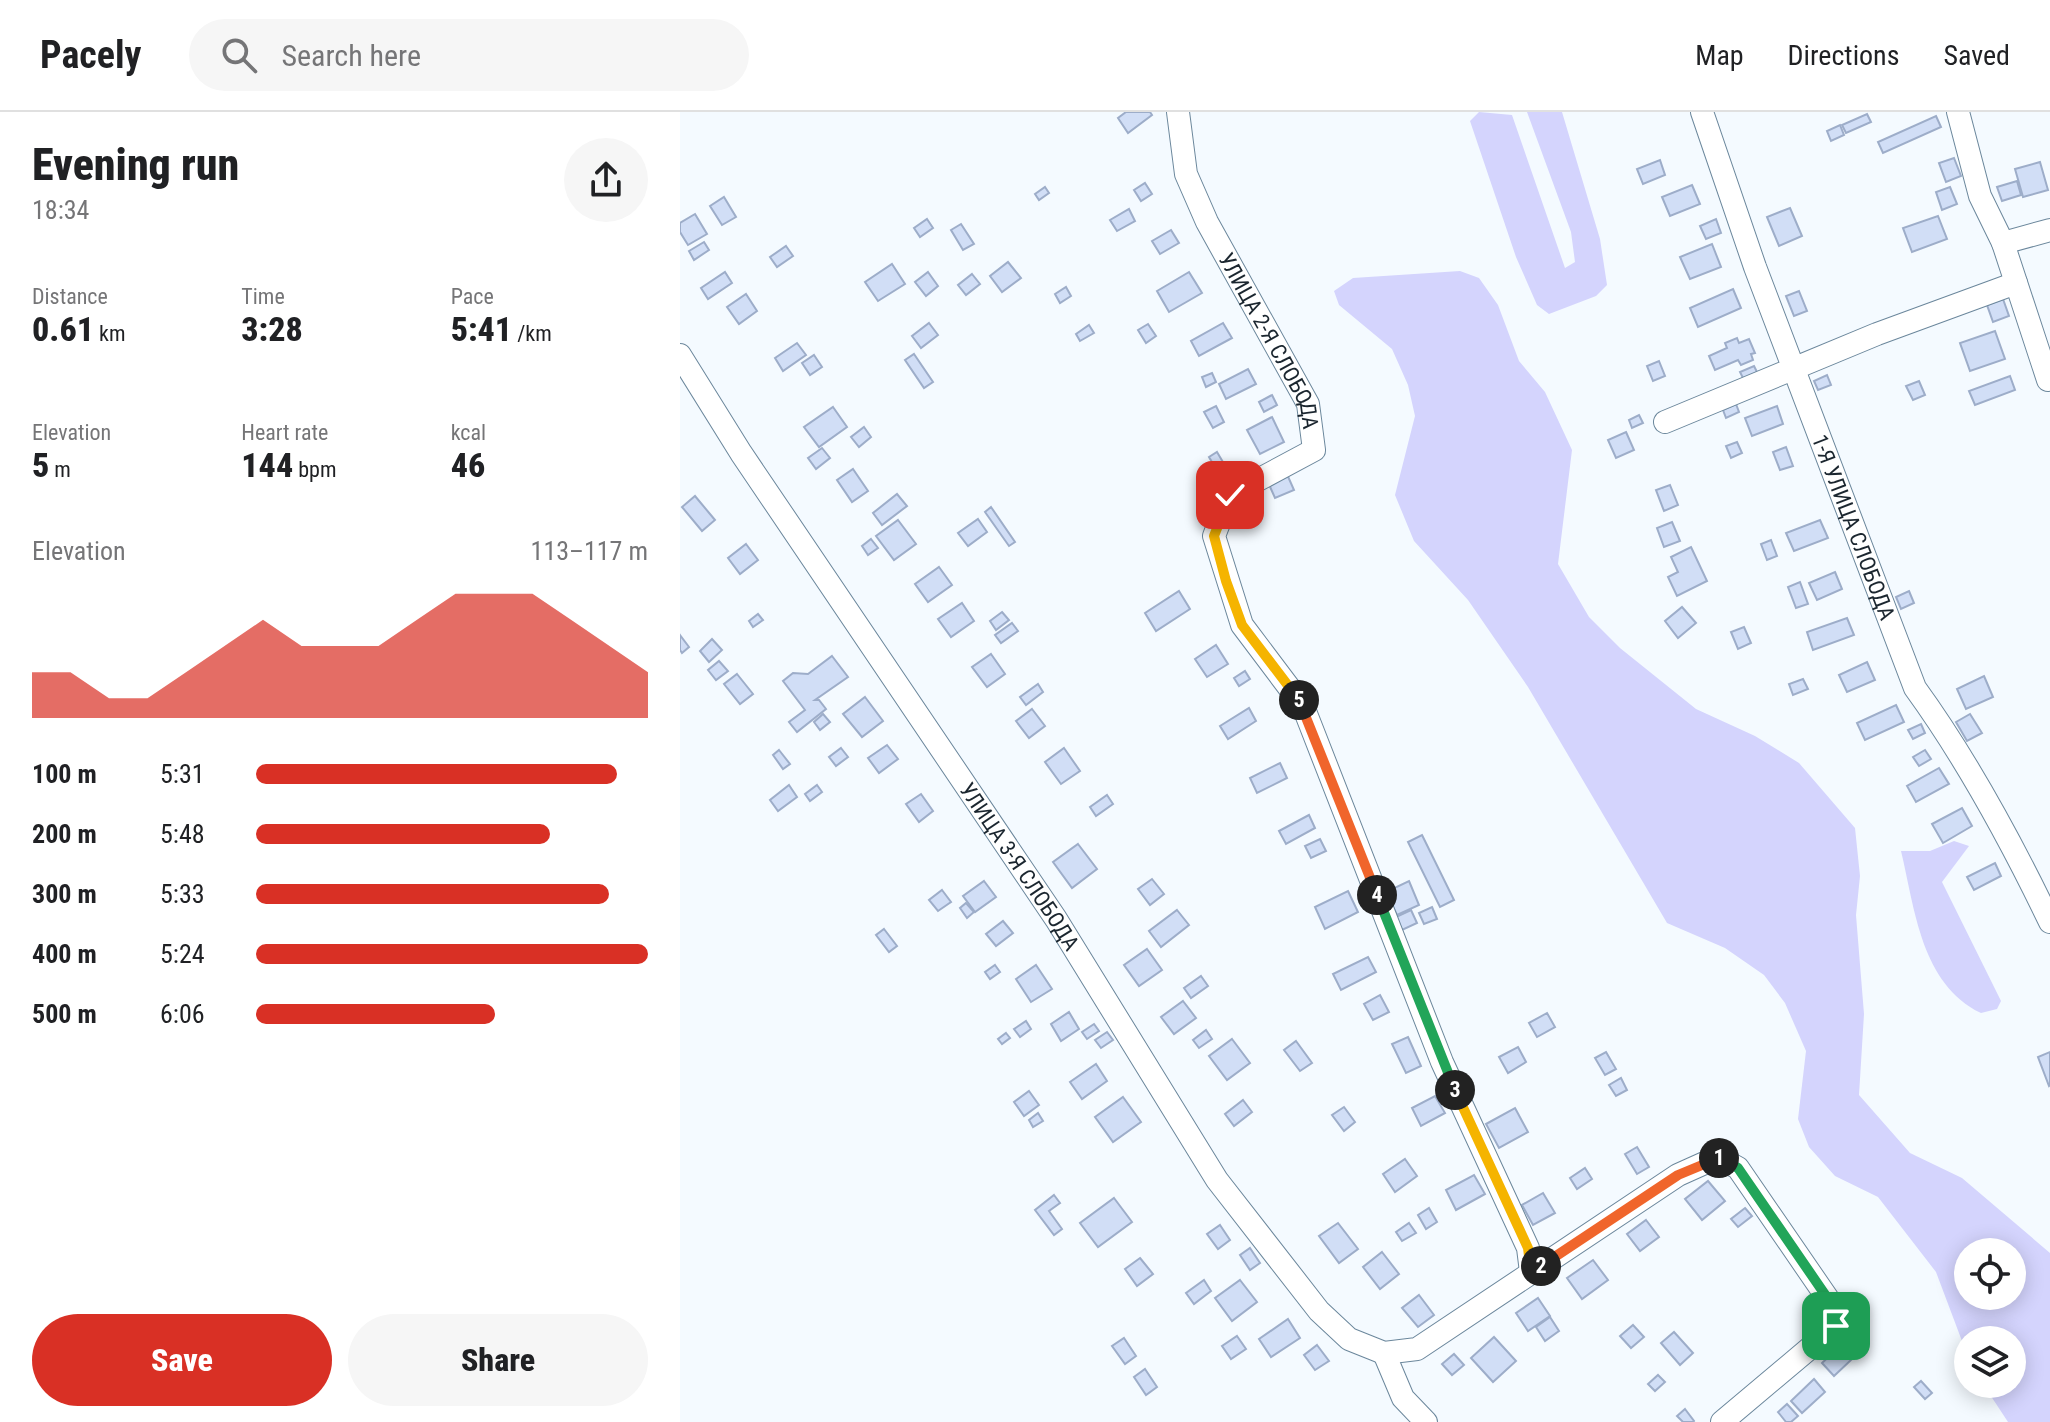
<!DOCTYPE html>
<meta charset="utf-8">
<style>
:root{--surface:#fff;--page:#f6f6f6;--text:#202124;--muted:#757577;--line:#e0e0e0;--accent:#d93025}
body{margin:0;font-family:"Roboto Condensed",sans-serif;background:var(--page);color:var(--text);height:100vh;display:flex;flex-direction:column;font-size:30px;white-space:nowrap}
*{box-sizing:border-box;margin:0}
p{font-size:26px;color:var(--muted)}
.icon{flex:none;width:44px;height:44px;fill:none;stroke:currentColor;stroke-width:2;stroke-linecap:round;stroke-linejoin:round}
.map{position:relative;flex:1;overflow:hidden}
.sheet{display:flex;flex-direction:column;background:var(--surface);width:680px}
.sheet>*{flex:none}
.buttons{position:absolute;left:1274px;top:1126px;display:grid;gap:16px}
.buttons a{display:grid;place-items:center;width:72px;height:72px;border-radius:50%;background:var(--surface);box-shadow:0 4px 20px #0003;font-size:40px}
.pin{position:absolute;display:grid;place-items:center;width:68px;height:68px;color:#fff;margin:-34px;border-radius:16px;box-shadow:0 4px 12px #0006}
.km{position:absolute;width:40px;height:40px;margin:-20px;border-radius:50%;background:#222;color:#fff;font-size:22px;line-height:40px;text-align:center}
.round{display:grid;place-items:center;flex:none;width:84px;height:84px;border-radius:42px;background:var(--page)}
.overview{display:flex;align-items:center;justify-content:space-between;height:136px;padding:0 32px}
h1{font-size:44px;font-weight:800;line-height:60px}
.figures{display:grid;grid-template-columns:repeat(3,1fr);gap:12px;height:136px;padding:8px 32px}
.figures div{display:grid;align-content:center}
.figures b{font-size:34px;font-weight:800}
.figures small{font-size:22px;font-weight:400}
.figures p{font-size:22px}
.chart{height:224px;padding:16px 32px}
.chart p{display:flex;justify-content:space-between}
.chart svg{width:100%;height:144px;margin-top:8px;fill:var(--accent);opacity:.7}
.action{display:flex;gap:16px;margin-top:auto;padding:16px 32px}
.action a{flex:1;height:92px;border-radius:48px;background:var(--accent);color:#fff;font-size:32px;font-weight:800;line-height:92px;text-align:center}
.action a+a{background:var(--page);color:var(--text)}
ul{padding:0 32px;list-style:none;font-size:26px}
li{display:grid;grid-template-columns:128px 96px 1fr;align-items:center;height:60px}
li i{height:20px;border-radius:10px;background:var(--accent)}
header{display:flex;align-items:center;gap:48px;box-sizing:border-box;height:112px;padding:0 40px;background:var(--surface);border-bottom:2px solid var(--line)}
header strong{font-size:38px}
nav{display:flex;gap:44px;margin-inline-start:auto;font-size:28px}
.search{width:560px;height:72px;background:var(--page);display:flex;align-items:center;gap:20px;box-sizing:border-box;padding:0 28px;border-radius:44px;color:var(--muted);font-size:30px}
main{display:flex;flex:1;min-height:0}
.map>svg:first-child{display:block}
.green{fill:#d4d4fd;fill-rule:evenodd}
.building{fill:#d1def6;stroke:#9dadc9;stroke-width:2}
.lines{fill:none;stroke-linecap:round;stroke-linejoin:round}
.minor-casing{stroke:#6b879c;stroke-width:24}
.minor{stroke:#fff;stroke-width:22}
.split-1-casing{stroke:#fff;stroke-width:16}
.split-2-casing{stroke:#fff;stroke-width:16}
.split-3-casing{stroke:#fff;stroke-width:16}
.split-4-casing{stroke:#fff;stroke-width:16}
.split-5-casing{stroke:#fff;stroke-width:16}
.split-6-casing{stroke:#fff;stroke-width:16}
.split-1{stroke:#22a559;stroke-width:10}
.split-2{stroke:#f0652b;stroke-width:10}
.split-3{stroke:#f5b400;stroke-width:10}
.split-4{stroke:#22a559;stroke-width:10}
.split-5{stroke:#f0652b;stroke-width:10}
.split-6{stroke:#f5b400;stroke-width:10}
.labels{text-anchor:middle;stroke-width:8;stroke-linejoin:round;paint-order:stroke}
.street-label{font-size:22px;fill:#1b262f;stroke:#fff}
</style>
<header>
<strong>Pacely</strong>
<div class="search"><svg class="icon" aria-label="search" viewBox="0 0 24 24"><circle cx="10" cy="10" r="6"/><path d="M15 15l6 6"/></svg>Search here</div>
<nav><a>Map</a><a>Directions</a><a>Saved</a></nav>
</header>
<main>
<section class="sheet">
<div class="overview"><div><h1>Evening run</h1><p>18:34</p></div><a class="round"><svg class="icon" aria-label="share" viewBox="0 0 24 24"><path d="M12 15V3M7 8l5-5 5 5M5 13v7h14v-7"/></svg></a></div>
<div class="figures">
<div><p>Distance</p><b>0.61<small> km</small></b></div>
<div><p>Time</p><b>3:28</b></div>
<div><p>Pace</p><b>5:41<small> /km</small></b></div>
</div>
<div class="figures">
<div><p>Elevation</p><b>5<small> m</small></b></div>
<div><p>Heart rate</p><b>144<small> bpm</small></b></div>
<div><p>kcal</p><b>46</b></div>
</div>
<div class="chart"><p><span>Elevation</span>113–117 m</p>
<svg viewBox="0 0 160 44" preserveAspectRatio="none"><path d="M0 44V30L10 30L20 38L30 38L40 30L50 22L60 14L70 22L80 22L90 22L100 14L110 6L120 6L130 6L140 14L150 22L160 30V44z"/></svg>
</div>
<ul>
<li><b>100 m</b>5:31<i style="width:92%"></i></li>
<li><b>200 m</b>5:48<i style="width:75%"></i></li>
<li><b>300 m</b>5:33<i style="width:90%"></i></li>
<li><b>400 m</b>5:24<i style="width:100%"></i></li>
<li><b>500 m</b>6:06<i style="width:61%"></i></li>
</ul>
<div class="action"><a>Save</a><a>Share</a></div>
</section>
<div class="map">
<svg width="1370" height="1310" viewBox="0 0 1370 1310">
<rect width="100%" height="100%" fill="#f4faff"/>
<g class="green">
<polygon points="799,0 832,3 885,156 895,150 891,120 847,0 882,0 920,127 927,173 916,184 869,202 857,193 836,145 790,9"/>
<path d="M780,159l19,7 19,27 21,56 26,31 27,58 -14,114 31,53 31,31 76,61 59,27 44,27 56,65 5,48 -4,39 8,99 -5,81 51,58 52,25 88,75v169h-42l-25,-38h29v-44h-44v17l-32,-85 -58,-75 -43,-21 -26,-29 -11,-28 8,-68 -21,-48 -21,-28 -39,-27 -58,-25 -139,-236 -60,-87 -54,-59 -19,-46 20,-79 -7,-31 -16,-36 -53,-44 -5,-14 19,-13zM1332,1140v44h-44v-44z"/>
<path d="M1274,729l15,5 -27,36 59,119 -4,8 -16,4c-60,-29 -66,-104 -80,-162h29z"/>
</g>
<g class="building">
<polygon points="446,0 470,0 472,3 448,21 438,6"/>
<polygon points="1187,2 1191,10 1166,21 1162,13"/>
<polygon points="1256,4 1261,15 1203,41 1198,30"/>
<polygon points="1160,13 1164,23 1151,29 1147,19"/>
<polygon points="1274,46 1281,64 1266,70 1259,51"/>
<polygon points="980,48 985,63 963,72 957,57"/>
<polygon points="1360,50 1368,78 1343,85 1335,57"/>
<polygon points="1337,69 1341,83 1322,89 1317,75"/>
<polygon points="465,71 472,82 461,89 454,78"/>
<polygon points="1012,73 1020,92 990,104 982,85"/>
<polygon points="365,75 369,81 359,88 355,82"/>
<polygon points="1270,75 1277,92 1262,98 1256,80"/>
<polygon points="44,85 56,105 42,113 30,94"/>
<polygon points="1110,96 1122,124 1099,134 1087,105"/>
<polygon points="449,97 455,109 437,119 430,108"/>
<polygon points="15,102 27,122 8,133 0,120 0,111"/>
<polygon points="1258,104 1267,127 1232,140 1223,116"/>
<polygon points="247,107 253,116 240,125 234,116"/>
<polygon points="1036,107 1041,121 1026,127 1020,114"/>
<polygon points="281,112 294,132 283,138 271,118"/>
<polygon points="491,118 499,131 480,142 472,129"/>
<polygon points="24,130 29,138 14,148 9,139"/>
<polygon points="1032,132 1041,155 1010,167 1000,145"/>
<polygon points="106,134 113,144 97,155 90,145"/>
<polygon points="328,150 341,166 322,180 310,164"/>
<polygon points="212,152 225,172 198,189 185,170"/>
<polygon points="45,160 52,171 28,187 21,176"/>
<polygon points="248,160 258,174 246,184 235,170"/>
<polygon points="509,160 522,181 489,200 477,179"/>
<polygon points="292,162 300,172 286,183 278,173"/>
<polygon points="386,175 391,184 380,191 375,182"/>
<polygon points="1053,177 1061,196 1018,215 1010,196"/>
<polygon points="1119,179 1127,199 1114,204 1106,184"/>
<polygon points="66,182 77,199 59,212 47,195"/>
<polygon points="1323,187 1329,204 1313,210 1307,193"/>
<polygon points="249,211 258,223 241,236 232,224"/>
<polygon points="543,211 552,226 519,244 511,229"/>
<polygon points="468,212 476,224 466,231 458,218"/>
<polygon points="409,213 414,221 400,229 396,222"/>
<polygon points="1315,219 1325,247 1290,259 1280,231"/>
<polygon points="1057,226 1059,231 1069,227 1075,241 1071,242 1073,248 1061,253 1058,248 1035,258 1029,244 1047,236 1045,231"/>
<polygon points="117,231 126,243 103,259 95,246"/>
<polygon points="234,242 253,270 244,276 225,248"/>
<polygon points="134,243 142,255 130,263 122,251"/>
<polygon points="979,249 985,264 973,269 967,254"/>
<polygon points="1074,254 1079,264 1065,270 1060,260"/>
<polygon points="568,257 576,272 546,287 539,272"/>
<polygon points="532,261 536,270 526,275 522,265"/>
<polygon points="1147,263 1151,273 1138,278 1134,269"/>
<polygon points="1330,264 1335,278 1295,293 1289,279"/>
<polygon points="1239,269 1245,283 1233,288 1226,274"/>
<polygon points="592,283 597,293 584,300 579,290"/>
<polygon points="1056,292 1059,300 1046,306 1043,298"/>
<polygon points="536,294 544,310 533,316 524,300"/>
<polygon points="1097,294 1103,312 1072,324 1065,306"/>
<polygon points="153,295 167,315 139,335 124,315"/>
<polygon points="959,303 963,311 952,316 949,308"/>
<polygon points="592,305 604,330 580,342 567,318"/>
<polygon points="184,315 191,325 179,335 171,325"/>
<polygon points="946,320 954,338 936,346 928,328"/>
<polygon points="1057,330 1062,341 1051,346 1046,334"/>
<polygon points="1106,335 1113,354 1100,358 1093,340"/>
<polygon points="142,336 150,346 136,357 128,346"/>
<polygon points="537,340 550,362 542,367 529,345"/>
<polygon points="173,357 188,379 172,390 157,368"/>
<polygon points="606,360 614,378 595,386 587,368"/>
<polygon points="990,373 998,393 984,399 976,378"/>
<polygon points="217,382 227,394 202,413 193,401"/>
<polygon points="15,384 35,408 22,419 2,395"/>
<polygon points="311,395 335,430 329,434 305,400"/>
<polygon points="298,407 307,420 288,434 278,421"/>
<polygon points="218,408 236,432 214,448 196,424"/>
<polygon points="1140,408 1148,426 1114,439 1106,421"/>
<polygon points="992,410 1000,429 984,435 977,416"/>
<polygon points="191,427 198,436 188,443 182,434"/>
<polygon points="1091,428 1097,444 1087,448 1081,432"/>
<polygon points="66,432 78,448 60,462 48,446"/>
<polygon points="1011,435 1027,469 997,484 988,465 998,460 991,445"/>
<polygon points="259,455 272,473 248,490 235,472"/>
<polygon points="1155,460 1162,477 1137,488 1129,471"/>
<polygon points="1120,470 1128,492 1116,496 1108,475"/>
<polygon points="499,479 510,497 476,519 465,501"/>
<polygon points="1229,479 1234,491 1221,497 1216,485"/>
<polygon points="282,491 294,509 271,525 258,507"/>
<polygon points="1002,495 1016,511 998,526 985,509"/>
<polygon points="322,500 329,508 316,518 310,509"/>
<polygon points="78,502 83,508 73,515 69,509"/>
<polygon points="1167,506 1174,523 1133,538 1127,520"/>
<polygon points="332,511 338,519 321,531 315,523"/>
<polygon points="1064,515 1071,531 1058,537 1051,520"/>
<polygon points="0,523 9,535 2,541 0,538"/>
<polygon points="32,527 42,538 29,550 20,539"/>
<polygon points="536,533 548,552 527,565 515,547"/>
<polygon points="311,542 325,562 307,575 292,555"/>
<polygon points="152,544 168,565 135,588 139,588 146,597 117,620 109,610 125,598 103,569 113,561 128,562"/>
<polygon points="39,549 48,559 36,568 28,558"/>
<polygon points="1187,550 1195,568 1167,580 1159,563"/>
<polygon points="565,559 570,567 559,574 554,566"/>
<polygon points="57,562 73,582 60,592 44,572"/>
<polygon points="1304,564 1313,585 1286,597 1277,577"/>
<polygon points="1123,567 1128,577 1113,583 1109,572"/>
<polygon points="358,572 363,580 346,593 340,585"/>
<polygon points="185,585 203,609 182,625 163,602"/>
<polygon points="1216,593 1224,610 1185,628 1177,611"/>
<polygon points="569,596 576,609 548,627 540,614"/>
<polygon points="352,597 365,614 349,626 336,609"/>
<polygon points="143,602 150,610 140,618 134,610"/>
<polygon points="1290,602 1302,621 1287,629 1276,610"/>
<polygon points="1241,612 1245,621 1233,627 1228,618"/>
<polygon points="207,633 218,647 199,661 188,646"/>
<polygon points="161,636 168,645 156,654 149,645"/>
<polygon points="384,636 400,659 381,672 365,650"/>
<polygon points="99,638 110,652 103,657 93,643"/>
<polygon points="1245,638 1251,647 1239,654 1233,645"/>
<polygon points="600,651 607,666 577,681 570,666"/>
<polygon points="1259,656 1269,672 1236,690 1227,674"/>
<polygon points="109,673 117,685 98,699 90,688"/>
<polygon points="137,673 142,680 130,689 125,682"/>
<polygon points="241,682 253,699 239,710 226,692"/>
<polygon points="427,683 433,692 416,704 410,695"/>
<polygon points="1282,696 1292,714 1263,731 1252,712"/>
<polygon points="629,703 635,716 606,732 599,719"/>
<polygon points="742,723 774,788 760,795 728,730"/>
<polygon points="640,727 646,739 631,746 625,734"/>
<polygon points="398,732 417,757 392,776 373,750"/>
<polygon points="1315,751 1321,764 1294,778 1287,765"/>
<polygon points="472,767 484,782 470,793 458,777"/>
<polygon points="304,769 316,785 295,800 283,784"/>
<polygon points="729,769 739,793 717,803 706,780"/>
<polygon points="262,778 271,790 258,799 249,788"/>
<polygon points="668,779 678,800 645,817 635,795"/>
<polygon points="286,791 294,800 287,806 280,796"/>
<polygon points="752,795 757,807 744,812 739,801"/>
<polygon points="497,798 509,813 481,835 469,819"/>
<polygon points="731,798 737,811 722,818 716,805"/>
<polygon points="323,809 333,821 316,834 306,822"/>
<polygon points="204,817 217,834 209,840 196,823"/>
<polygon points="467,837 482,858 459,874 444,853"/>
<polygon points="688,845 696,860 661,878 653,862"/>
<polygon points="315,853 320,860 310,867 305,860"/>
<polygon points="356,853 372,877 351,890 336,867"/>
<polygon points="521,864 528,874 511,886 504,876"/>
<polygon points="700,883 709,900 693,908 684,892"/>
<polygon points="503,889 516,906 494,922 481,905"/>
<polygon points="389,900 399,917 381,929 371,912"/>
<polygon points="867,901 875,915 857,925 849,911"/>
<polygon points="346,909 351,917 340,925 334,917"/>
<polygon points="414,912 419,919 407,927 402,920"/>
<polygon points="526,918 532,927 519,936 513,928"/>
<polygon points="427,920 433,928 421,936 415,928"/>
<polygon points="326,921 330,926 322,932 318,927"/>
<polygon points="728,925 741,954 726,961 712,932"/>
<polygon points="552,927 570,951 547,968 529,944"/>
<polygon points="616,929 632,951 620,959 604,938"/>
<polygon points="838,935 846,950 828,961 819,945"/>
<polygon points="926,940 936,957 925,963 915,946"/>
<polygon points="1370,940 1370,973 1369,974 1358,945"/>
<polygon points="416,952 427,969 402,987 390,970"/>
<polygon points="941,966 947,978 936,984 929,973"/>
<polygon points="349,979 359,993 344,1004 334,990"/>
<polygon points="755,984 765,1001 741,1014 732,996"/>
<polygon points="443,985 461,1010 433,1030 415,1005"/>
<polygon points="563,988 572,1000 554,1014 545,1002"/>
<polygon points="664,995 675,1010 664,1019 652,1003"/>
<polygon points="835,996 848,1020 819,1036 806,1012"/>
<polygon points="358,1001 363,1009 353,1015 349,1008"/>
<polygon points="957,1035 969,1055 957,1062 945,1042"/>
<polygon points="725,1047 737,1064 715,1080 703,1062"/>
<polygon points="905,1056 912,1067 897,1077 890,1066"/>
<polygon points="794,1063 805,1082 776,1098 766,1078"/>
<polygon points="1028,1069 1045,1089 1022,1108 1005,1087"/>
<polygon points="863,1081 875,1101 853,1113 842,1093"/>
<polygon points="374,1083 380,1091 369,1099 382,1117 374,1123 355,1098"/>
<polygon points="434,1086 452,1110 418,1135 400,1111"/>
<polygon points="749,1096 757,1110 746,1117 738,1103"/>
<polygon points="1065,1096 1072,1104 1058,1115 1051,1107"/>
<polygon points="966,1108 979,1125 960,1139 947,1122"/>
<polygon points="658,1111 678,1137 659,1151 639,1124"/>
<polygon points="729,1111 736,1121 722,1129 716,1120"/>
<polygon points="540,1113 550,1128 538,1137 527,1122"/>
<polygon points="570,1136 580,1151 570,1158 560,1143"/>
<polygon points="702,1140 719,1162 700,1177 683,1155"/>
<polygon points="460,1146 473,1162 457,1174 445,1157"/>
<polygon points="913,1148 928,1168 902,1187 887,1166"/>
<polygon points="524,1168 531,1179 514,1192 506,1181"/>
<polygon points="560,1168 577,1190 552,1209 535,1186"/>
<polygon points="739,1183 754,1203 738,1215 722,1196"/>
<polygon points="858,1186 870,1204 848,1219 836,1201"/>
<polygon points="870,1205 879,1219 865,1229 856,1215"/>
<polygon points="608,1207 620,1226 591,1245 579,1227"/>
<polygon points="953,1213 964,1225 951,1236 940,1224"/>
<polygon points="1172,1216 1181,1225 1173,1232 1164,1222"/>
<polygon points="994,1220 1013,1241 1000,1253 981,1231"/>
<polygon points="557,1224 566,1237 551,1247 542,1234"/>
<polygon points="814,1225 836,1249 813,1270 791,1246"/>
<polygon points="444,1226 456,1244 445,1252 432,1234"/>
<polygon points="637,1233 649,1249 635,1258 624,1243"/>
<polygon points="1159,1235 1171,1248 1154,1264 1142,1251"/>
<polygon points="774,1242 784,1253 772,1263 762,1252"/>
<polygon points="465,1257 477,1275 466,1283 454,1265"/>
<polygon points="978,1263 985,1270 975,1279 968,1272"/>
<polygon points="1134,1267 1145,1280 1122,1301 1111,1289"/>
<polygon points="1241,1269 1252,1281 1245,1287 1234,1275"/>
<polygon points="1107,1292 1118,1304 1111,1310 1106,1310 1098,1300"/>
<polygon points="1005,1297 1014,1309 1013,1310 1003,1310 997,1304"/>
</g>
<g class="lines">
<defs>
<g id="minor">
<path id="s1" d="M498,0l8,62 21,48 101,182 6,46 -84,45 -16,41 28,89 61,81 139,356 86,186 3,24"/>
<path id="s2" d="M1022,0l53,155 160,421c53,73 96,153 135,234"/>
<polyline points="1278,0 1300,84 1323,131 1368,268"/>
<polyline points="1323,131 1370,118"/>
<path id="s3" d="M0,243l61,98 315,466 161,261 102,131 30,28 35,14 33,-4 261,-174 40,-18 20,11 99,144 -1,14 -114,96"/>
<polyline points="985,310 1197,222 1336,171"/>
<polyline points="704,1241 723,1286 746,1310"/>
</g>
</defs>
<use href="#minor" class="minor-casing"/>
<use href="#minor" class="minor"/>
</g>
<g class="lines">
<defs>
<polyline id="split-1" points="1039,1046 1058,1056 1157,1200 1156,1214"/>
<polyline id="split-2" points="861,1154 998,1063 1039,1046"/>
<polyline id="split-3" points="775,978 848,1136 851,1160 861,1154"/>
<polyline id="split-4" points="697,783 775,978"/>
<polyline id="split-5" points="619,588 697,783"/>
<polyline id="split-6" points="550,383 534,424 546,469 562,513 619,588"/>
</defs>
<use href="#split-1" class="split-1-casing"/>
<use href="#split-2" class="split-2-casing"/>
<use href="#split-3" class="split-3-casing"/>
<use href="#split-4" class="split-4-casing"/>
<use href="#split-5" class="split-5-casing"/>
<use href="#split-6" class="split-6-casing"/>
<use href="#split-1" class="split-1"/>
<use href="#split-2" class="split-2"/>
<use href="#split-3" class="split-3"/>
<use href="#split-4" class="split-4"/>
<use href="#split-5" class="split-5"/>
<use href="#split-6" class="split-6"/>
</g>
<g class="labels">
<g class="street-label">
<text dy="8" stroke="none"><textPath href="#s1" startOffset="250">УЛИЦА 2-Я СЛОБОДА</textPath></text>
<text dy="8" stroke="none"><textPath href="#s2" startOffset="442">1-Я УЛИЦА СЛОБОДА</textPath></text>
<text dy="8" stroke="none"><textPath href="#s3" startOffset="614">УЛИЦА 3-Я СЛОБОДА</textPath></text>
</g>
</g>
</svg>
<div class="buttons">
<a><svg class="icon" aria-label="locate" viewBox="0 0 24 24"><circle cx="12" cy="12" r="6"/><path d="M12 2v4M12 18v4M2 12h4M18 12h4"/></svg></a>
<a><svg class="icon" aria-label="layers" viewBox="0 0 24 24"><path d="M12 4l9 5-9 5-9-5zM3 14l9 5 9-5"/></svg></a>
</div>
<div class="pin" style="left:1156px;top:1214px;background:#1e9e55"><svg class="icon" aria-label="arrive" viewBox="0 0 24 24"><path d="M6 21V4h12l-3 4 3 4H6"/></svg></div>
<div class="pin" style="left:550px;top:383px;background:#d93025"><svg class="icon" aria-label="check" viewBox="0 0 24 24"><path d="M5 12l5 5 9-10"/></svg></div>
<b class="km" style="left:1039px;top:1046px">1</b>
<b class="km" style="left:861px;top:1154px">2</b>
<b class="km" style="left:775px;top:978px">3</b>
<b class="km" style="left:697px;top:783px">4</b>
<b class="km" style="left:619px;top:588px">5</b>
</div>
</main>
